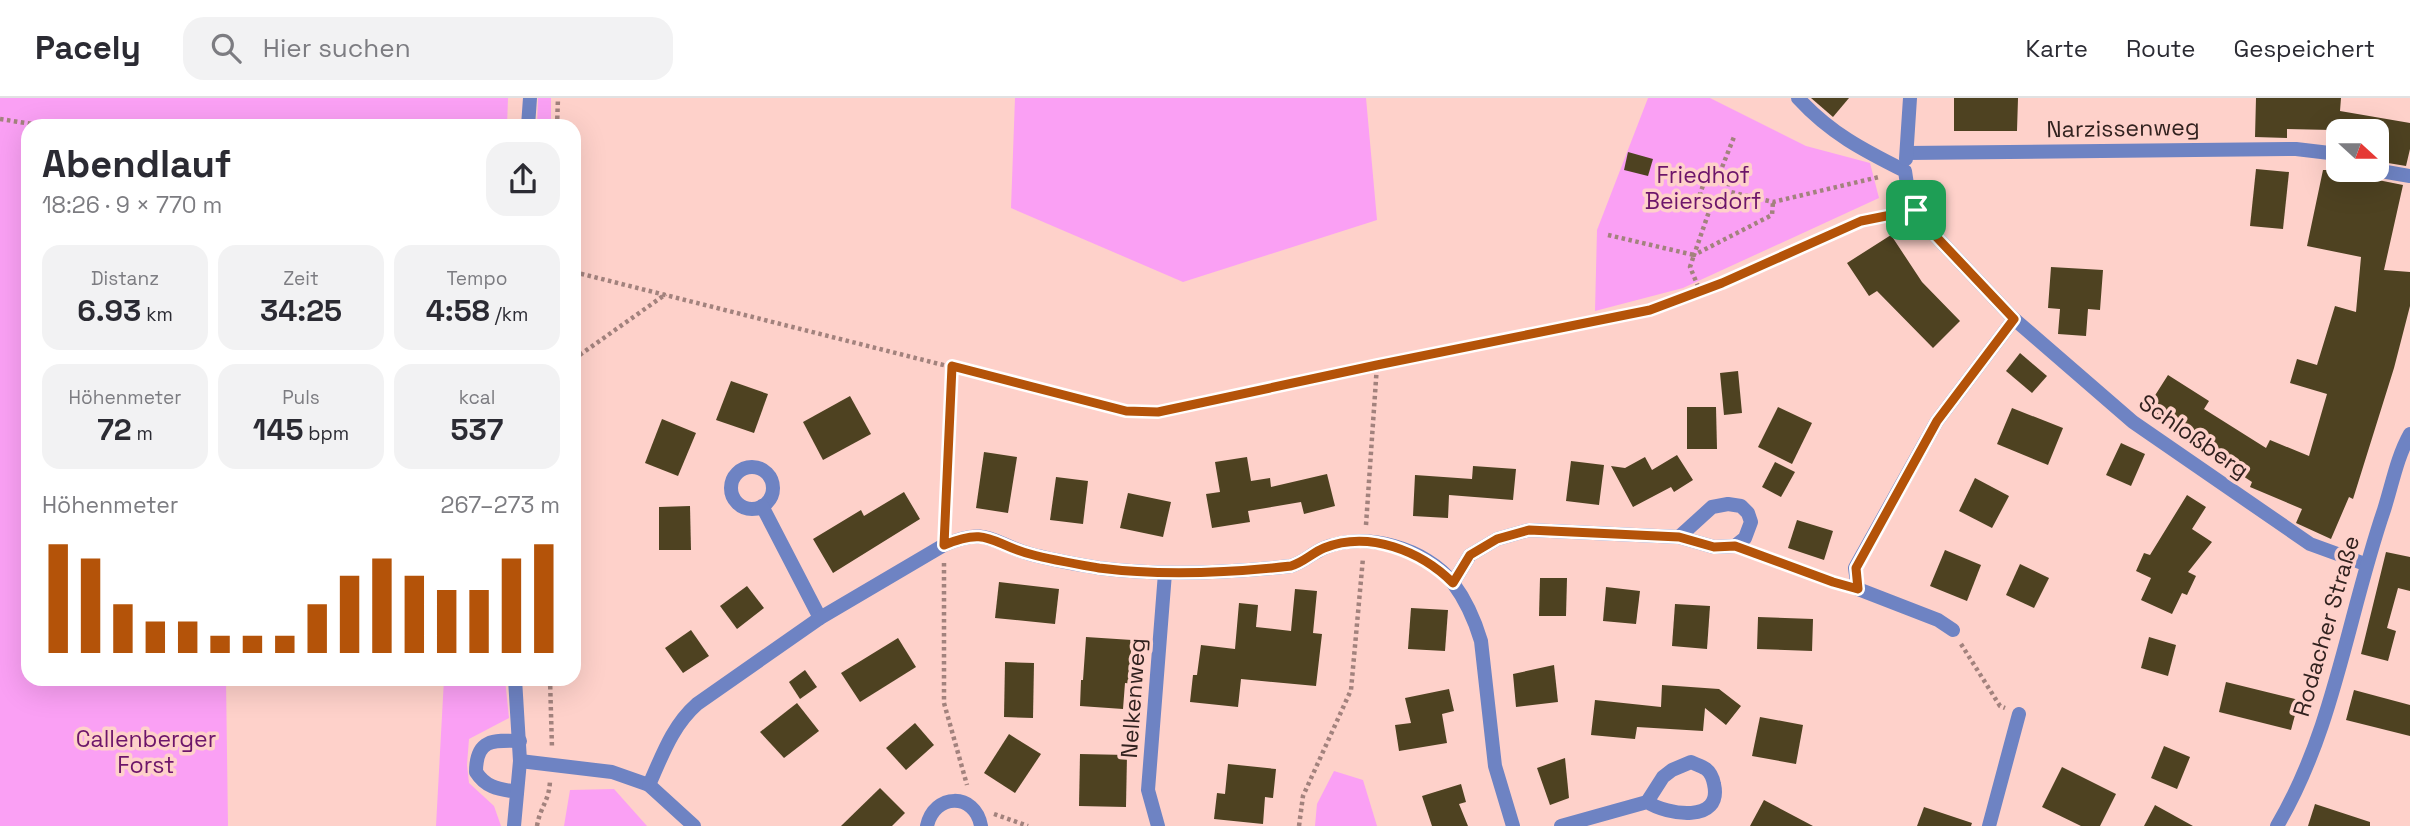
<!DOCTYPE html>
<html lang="de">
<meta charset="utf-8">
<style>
:root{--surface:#fff;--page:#f2f2f3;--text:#2b2b33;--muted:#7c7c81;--line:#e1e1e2;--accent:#b45309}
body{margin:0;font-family:"Space Grotesk",sans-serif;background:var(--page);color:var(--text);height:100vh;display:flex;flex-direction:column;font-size:26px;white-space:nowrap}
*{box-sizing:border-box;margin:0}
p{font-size:23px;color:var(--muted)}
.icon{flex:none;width:38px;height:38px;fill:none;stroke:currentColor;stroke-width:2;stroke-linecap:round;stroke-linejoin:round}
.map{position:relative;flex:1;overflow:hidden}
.sheet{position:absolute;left:21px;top:21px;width:560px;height:567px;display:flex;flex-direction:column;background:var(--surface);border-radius:21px;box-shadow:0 7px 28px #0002}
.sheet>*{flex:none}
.needle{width:46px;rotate:111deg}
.tools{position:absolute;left:2326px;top:21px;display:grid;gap:14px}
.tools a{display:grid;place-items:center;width:63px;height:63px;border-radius:14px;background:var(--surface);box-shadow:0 7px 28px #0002;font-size:35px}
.pin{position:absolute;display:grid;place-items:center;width:60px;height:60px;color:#fff;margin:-30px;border-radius:14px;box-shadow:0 4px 10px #0006}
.round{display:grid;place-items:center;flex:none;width:74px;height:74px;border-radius:21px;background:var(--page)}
.overview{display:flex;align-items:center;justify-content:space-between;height:119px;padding:0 21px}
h1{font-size:38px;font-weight:700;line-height:52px}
.metrics{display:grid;grid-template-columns:repeat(3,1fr);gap:10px;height:119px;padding:7px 21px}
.metrics div{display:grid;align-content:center;border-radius:18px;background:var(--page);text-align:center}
.metrics b{font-size:30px;font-weight:700}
.metrics small{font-size:19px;font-weight:400}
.metrics p{font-size:19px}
.chart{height:196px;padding:14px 21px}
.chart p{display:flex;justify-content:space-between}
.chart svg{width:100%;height:126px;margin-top:7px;stroke:var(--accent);stroke-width:6}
header{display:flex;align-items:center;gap:42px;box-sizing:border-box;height:98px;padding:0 35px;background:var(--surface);border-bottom:2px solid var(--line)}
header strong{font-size:33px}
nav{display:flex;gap:38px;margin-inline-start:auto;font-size:24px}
.search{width:490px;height:63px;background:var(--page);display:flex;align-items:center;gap:18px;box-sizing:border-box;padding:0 24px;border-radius:21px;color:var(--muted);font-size:26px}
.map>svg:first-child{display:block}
.green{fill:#faa0f4}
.building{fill:#4e4221}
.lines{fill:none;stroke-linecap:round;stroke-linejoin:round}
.path{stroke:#a2827d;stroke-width:4.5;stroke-dasharray:3.5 3.5;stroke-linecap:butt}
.service{stroke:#6e83c3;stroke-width:10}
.minor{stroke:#6e83c3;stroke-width:14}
.tertiary{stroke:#6e83c3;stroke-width:14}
.route-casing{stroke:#fff;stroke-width:14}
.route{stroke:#b45309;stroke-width:9}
.labels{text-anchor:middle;stroke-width:7;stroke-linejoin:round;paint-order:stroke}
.street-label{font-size:23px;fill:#32221f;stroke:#fed1ca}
.park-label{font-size:23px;fill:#6d156a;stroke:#fed1ca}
</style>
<header>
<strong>Pacely</strong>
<div class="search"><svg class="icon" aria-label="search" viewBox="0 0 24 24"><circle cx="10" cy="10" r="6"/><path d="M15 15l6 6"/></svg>Hier suchen</div>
<nav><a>Karte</a><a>Route</a><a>Gespeichert</a></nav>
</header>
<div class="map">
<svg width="2410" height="728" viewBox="0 0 2410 728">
<rect width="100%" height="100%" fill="#fed1ca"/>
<g class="green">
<polygon points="0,0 508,0 507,28 28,28 28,581 226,581 228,728 0,728"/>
<polygon points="538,0 551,0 551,28 537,28"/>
<polygon points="1015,0 1366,0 1377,122 1183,184 1011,110"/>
<polygon points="1648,0 1710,0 1806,48 1870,65 1879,100 1683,190 1595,213 1597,132"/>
<polygon points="444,581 505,581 509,620 469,641 467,667 469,685 494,708 501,728 436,728"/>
<polygon points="1334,673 1363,682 1377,728 1315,728 1317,706"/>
<polygon points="614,691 647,728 564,728 570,692"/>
</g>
<g class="building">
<polygon points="1811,0 1849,0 1833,19"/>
<polygon points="1954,0 2018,0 2017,33 1954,33"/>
<polygon points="2256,0 2341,0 2340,13 2410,25 2410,51 2406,68 2376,63 2376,33 2287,31 2287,40 2255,39"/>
<polygon points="1628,54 1653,61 1648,78 1624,72"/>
<polygon points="2256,71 2289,74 2283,131 2250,128"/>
<polygon points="2323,72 2366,72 2368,79 2373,81 2403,87 2384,172 2410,174 2410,208 2394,270 2353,401 2349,399 2331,441 2296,425 2302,411 2250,389 2252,384 2208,355 2211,350 2147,310 2168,277 2209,303 2204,311 2266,350 2270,342 2309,358 2327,296 2290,285 2297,261 2317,267 2335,208 2356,214 2361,159 2307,148"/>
<polygon points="1891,137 1922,184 1960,223 1933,250 1877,193 1869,198 1847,165"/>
<polygon points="2051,169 2103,172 2100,212 2088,211 2086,238 2058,236 2060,211 2048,210"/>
<polygon points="2020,255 2047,278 2032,295 2006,273"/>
<polygon points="1738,273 1742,315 1724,317 1720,275"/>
<polygon points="731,283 768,296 754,335 716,322"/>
<polygon points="850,298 871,336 823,362 803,324"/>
<polygon points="1687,309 1716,309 1717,351 1687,351"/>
<polygon points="1778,309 1812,325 1792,366 1758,349"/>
<polygon points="2012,310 2063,330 2048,367 1997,346"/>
<polygon points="662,321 696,335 678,378 645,365"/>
<polygon points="2121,345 2145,356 2131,388 2106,377"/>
<polygon points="984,354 1017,359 1008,415 976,410"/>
<polygon points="1677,357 1693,382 1674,394 1671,389 1633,409 1611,368 1625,370 1645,359 1652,372"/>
<polygon points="1247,359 1251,383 1270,380 1271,389 1327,376 1335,408 1304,416 1301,404 1248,413 1250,424 1212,430 1206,396 1220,394 1215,364"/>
<polygon points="1571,363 1604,367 1599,407 1566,403"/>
<polygon points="1775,364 1795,374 1781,399 1762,389"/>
<polygon points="1473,368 1516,371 1513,402 1449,397 1448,420 1413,418 1415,377 1472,381"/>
<polygon points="1056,379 1088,383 1083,426 1050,422"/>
<polygon points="1975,380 2009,398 1992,430 1959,413"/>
<polygon points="904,394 920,421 833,475 813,441 861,412 864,418"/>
<polygon points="1128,395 1171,404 1163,439 1120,430"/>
<polygon points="2187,397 2206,409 2192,431 2212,444 2188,474 2196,478 2187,497 2182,495 2172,516 2141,502 2151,480 2136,473 2144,455 2150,457"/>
<polygon points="690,408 691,452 659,452 659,409"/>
<polygon points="1797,422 1833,433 1824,462 1788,450"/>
<polygon points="1945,452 1981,467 1967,503 1930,488"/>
<polygon points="2386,454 2410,459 2410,493 2398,490 2387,530 2396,533 2388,563 2361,556"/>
<polygon points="2020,466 2049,480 2034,510 2006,497"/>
<polygon points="1540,480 1567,480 1566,518 1539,518"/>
<polygon points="999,484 1059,491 1055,526 995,520"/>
<polygon points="747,488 764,510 737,531 720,508"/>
<polygon points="1606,489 1640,493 1636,526 1603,523"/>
<polygon points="1295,491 1317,493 1313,535 1322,536 1316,588 1241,581 1238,609 1190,604 1193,577 1197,577 1201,547 1235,551 1239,505 1258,507 1256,529 1291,533"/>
<polygon points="1675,506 1710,508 1707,551 1672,548"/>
<polygon points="1411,510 1448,512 1445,553 1408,551"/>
<polygon points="1758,519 1813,521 1812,553 1757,551"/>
<polygon points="691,532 709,558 683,575 665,550"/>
<polygon points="1086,539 1132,542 1130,564 1135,564 1134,586 1125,585 1123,611 1080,608 1081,582 1083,582"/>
<polygon points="2149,539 2176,547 2168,578 2141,570"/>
<polygon points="898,540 916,569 860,604 841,575"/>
<polygon points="1005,564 1034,565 1033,620 1004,619"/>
<polygon points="1554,567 1558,604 1516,609 1513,576"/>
<polygon points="805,572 817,589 800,601 789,584"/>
<polygon points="2226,584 2299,602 2291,632 2219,614"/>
<polygon points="1662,587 1719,591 1741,608 1726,627 1705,610 1703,633 1637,629 1635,641 1591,637 1595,602 1661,609"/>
<polygon points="1449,591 1454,613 1442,616 1447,645 1399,653 1395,627 1411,625 1405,600"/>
<polygon points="2354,592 2410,607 2410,638 2346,622"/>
<polygon points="797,605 819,633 784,660 760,634"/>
<polygon points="1760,619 1803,627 1796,666 1752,658"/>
<polygon points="915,625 934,647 906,672 886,650"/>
<polygon points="1009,636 1041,656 1015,695 984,675"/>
<polygon points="2164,648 2190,659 2177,691 2151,680"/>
<polygon points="1080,656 1127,657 1126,709 1079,708"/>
<polygon points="1565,660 1569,700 1550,707 1537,670"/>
<polygon points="1228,666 1276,671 1273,700 1265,699 1263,726 1214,721 1217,695 1225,696"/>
<polygon points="2062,669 2116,696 2100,728 2081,728 2042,709"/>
<polygon points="1461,686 1466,704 1459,706 1468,728 1432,728 1422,698"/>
<polygon points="880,690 905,715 892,728 841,728"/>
<polygon points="1764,702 1813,728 1750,728"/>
<polygon points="2315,706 2370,724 2370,728 2308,728"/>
<polygon points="2155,707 2193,728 2144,728"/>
<polygon points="1924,709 1972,725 1971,728 1917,728"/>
</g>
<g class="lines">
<g class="path">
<polyline points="0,21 45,28"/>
<polyline points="557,28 558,0"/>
<polyline points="1717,82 1734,39"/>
<polyline points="1726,93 1723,105 1700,96 1706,79 1728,86 1726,93 1773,104 1879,79"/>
<polyline points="1713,102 1694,157 1772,117 1773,104"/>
<polyline points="1608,137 1694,157 1690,169 1700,193"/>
<polyline points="574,174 1126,313 1158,314 1377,267 1650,212 1708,190"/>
<polyline points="574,261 666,196"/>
<polyline points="1366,427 1377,267"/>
<polyline points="945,428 952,268"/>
<polyline points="1753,455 1840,486"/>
<polyline points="944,465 944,605 967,687"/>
<polyline points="1961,546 2000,608 2005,610"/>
<polyline points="550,581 552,650"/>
<polyline points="994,716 1028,728"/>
<path d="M537,728c3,-19 12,-24 13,-45"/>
<polyline points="1299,728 1303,698 1351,592 1363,460"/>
</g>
<polyline class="service" points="1722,185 1861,123 1916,112"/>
<g class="minor">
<path d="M1798,0c32,35 65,52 107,73l4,27 19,30 86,91 119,103 177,122 55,20"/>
<polyline points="528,28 530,0"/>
<polyline points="1907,55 2296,51 2338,56"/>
<polyline points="1906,61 1910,0"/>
<polyline points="2375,72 2410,78"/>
<circle cx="752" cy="390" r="21"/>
<polyline points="762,408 820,520"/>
<polyline points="1453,485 1470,457 1497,441 1529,432 1679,439 1714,449 1735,448 1745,440 1751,424 1748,415 1741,408 1728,406 1712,409 1679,439"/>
<polyline points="1953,532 1938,522 1858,491 1855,470 1937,323 2014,221"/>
<polyline points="520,663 612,674 649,687 694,728"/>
<path d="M649,687c13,-29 23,-59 48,-81l123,-86 124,-73c45,-19 47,-2 86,9 22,6 46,10 69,14 62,8 129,5 192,-2 13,-4 21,-13 33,-18 41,-17 102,0 129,35 12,16 22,38 28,58l14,125 18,60"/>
<path d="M517,694c-18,-3 -31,-4 -41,-20 0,-33 17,-32 44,-31"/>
<polyline points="514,728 520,663 515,581"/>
<path d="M927,728c7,-33 48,-34 54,0"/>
<polyline points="1158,728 1148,692 1165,475"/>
<path d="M1561,728l86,-24 16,-25 9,-7 19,-8c4,2 11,4 15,7 4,3 7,10 8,15 9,40 -47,31 -67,18"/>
<polyline points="1989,728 2019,616"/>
</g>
<path class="tertiary" d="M2277,728c57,-96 71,-211 107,-316 8,-25 13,-53 26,-76"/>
</g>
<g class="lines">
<defs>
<path id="route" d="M1916,112l12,18 86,91 -77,102 -81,147 2,21 -25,-7 -98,-36 -21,1 -35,-10 -150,-7 -32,9 -27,16 -17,28c-32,-32 -84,-53 -129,-35 -12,5 -20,14 -33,18 -63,7 -130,10 -192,2 -23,-4 -47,-8 -69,-14 -39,-10 -41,-28 -86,-9l8,-179 174,45 32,1 219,-47 273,-55 72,-27 139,-62z"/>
</defs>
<use href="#route" class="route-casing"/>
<use href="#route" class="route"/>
</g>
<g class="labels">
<g class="street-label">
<text transform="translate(2123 30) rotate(-1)" y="8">Narzissenweg</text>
<text transform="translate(2194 338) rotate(35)" y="8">Schloßberg</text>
<text transform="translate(2326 528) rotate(-74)" y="8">Rodacher Straße</text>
<text transform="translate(1133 600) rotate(-86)" y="8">Nelkenweg</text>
</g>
<g class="park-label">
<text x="1703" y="85">Friedhof<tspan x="1703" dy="26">Beiersdorf</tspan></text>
<text x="146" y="649">Callenberger<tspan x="146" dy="26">Forst</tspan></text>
</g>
</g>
</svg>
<div class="tools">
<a><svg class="needle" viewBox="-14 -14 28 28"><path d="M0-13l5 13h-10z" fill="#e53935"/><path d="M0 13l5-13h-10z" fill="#7c7c81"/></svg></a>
</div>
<div class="pin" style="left:1916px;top:112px;background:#1e9e55"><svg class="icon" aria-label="arrive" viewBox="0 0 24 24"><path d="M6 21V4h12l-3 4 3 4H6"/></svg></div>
<section class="sheet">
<div class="overview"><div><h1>Abendlauf</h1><p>18:26 · 9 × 770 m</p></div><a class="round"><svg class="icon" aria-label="share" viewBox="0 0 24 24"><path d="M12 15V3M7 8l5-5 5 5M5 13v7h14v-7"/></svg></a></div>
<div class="metrics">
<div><p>Distanz</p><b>6.93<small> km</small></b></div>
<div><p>Zeit</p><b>34:25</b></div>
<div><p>Tempo</p><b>4:58<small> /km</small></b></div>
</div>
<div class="metrics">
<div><p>Höhenmeter</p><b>72<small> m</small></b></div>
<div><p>Puls</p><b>145<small> bpm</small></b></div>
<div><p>kcal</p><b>537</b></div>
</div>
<div class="chart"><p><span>Höhenmeter</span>267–273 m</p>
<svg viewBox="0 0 160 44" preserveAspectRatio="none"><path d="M5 44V6M15 44V11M25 44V27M35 44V33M45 44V33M55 44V38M65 44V38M75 44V38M85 44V27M95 44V17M105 44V11M115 44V17M125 44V22M135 44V22M145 44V11M155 44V6"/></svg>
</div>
</section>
</div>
